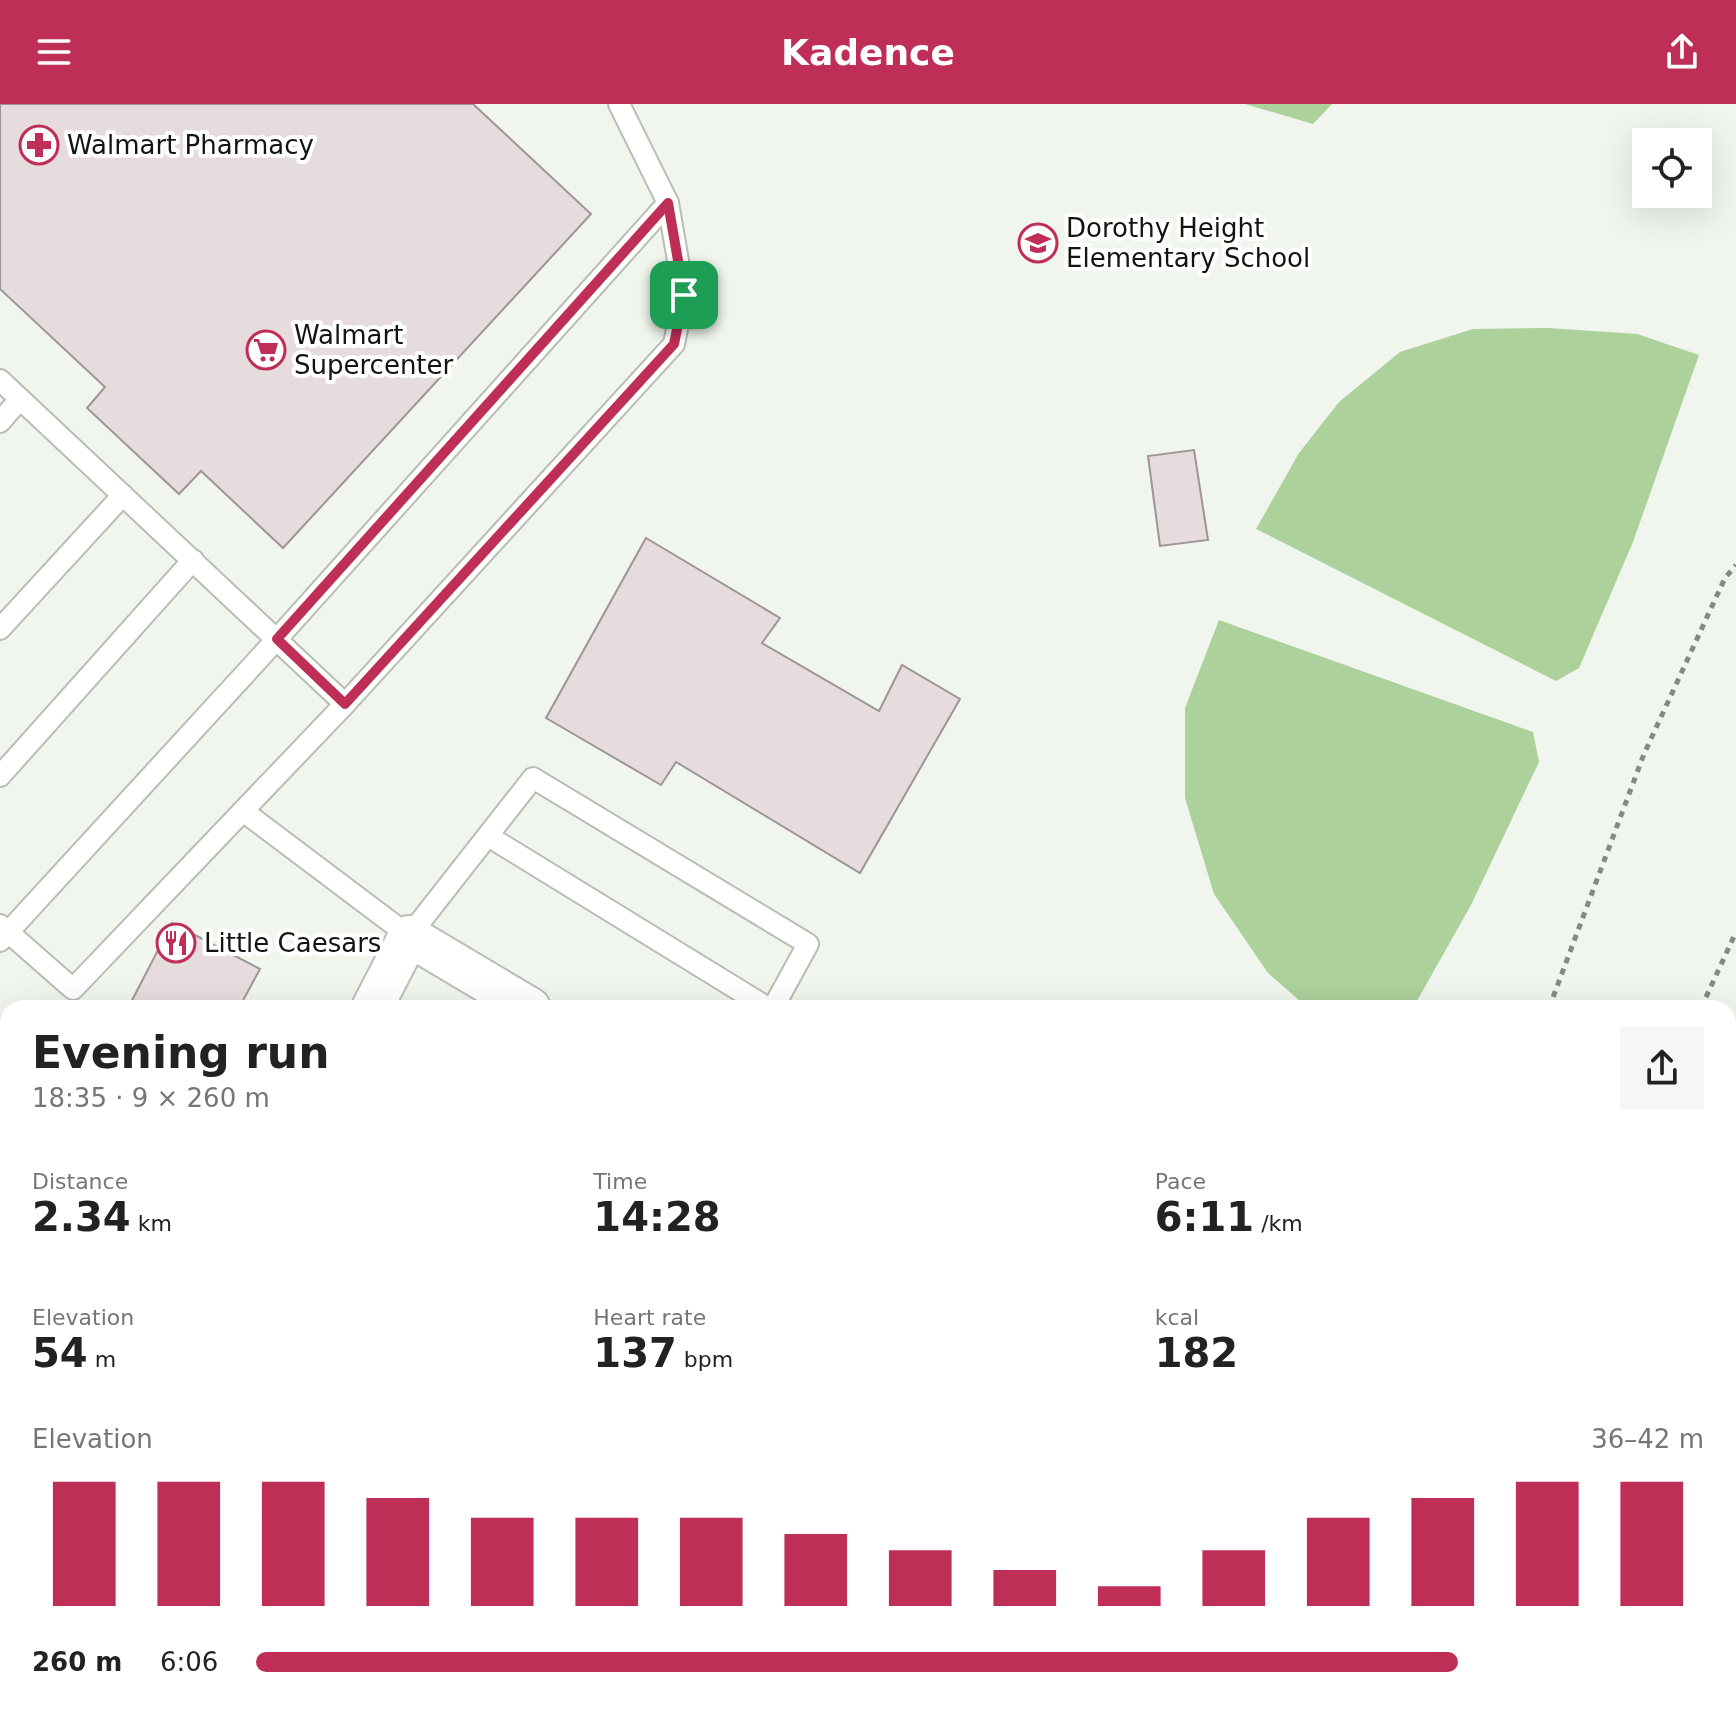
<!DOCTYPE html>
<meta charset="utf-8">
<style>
:root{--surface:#fff;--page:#f6f6f6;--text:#222;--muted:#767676;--accent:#be2e56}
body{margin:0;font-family:"DejaVu Sans",sans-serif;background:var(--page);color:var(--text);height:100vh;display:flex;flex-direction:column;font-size:30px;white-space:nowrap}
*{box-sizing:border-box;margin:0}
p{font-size:26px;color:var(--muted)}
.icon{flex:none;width:44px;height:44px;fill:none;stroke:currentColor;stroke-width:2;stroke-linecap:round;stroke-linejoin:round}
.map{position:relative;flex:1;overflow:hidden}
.sheet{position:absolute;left:0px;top:896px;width:1736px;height:710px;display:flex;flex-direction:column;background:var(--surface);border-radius:24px 24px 0 0;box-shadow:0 8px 32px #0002}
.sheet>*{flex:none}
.buttons{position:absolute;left:1632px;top:24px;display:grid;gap:16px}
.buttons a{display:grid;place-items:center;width:80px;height:80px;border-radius:0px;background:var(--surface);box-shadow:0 8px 32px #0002;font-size:40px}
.pin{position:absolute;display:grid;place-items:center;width:68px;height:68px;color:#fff;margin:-34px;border-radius:16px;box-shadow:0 4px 12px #0006}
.round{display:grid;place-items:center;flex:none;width:84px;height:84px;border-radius:0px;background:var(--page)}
.overview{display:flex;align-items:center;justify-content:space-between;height:136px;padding:0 32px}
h1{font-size:44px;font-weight:600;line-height:60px}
.stats{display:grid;grid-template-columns:repeat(3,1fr);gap:12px;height:136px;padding:8px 32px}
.stats div{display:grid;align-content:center}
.stats b{font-size:40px;font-weight:600}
.stats small{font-size:22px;font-weight:400}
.stats p{font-size:22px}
.chart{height:224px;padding:16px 32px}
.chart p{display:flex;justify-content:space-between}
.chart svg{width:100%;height:144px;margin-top:8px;stroke:var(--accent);stroke-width:6}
ul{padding:0 32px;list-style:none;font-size:26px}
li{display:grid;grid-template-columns:128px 96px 1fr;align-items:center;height:60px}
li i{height:20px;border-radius:10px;background:var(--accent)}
header{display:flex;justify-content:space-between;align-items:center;height:104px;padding:0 32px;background:var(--accent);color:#fff;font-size:36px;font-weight:600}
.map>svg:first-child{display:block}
.green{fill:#acd19a}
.building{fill:#e7dcdd;stroke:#9f9596;stroke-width:2}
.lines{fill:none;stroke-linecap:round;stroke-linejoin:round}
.lane-casing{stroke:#b8bdb5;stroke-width:24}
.street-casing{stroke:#b8bdb5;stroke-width:44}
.path{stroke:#858983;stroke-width:5;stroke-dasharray:6 6;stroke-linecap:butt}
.lane{stroke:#fff;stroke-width:20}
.street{stroke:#fff;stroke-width:40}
.route-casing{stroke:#fff;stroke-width:16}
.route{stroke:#be2e56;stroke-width:10}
.labels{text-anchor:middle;stroke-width:8;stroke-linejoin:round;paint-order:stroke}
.poi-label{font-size:26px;fill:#121411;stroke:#fff;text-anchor:start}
</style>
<header><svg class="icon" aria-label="menu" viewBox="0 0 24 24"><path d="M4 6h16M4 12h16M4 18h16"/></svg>Kadence<svg class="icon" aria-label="share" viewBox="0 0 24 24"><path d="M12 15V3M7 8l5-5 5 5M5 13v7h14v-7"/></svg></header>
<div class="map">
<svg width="1736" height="1605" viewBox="0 0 1736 1605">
<rect width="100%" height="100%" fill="#f0f6ed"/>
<g class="green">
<polygon points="1245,0 1332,0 1313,20"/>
<polygon points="1548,224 1637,230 1699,251 1633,438 1579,564 1556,577 1256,425 1299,349 1339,298 1400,248 1473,225"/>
<polygon points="1219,516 1533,628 1539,658 1471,801 1413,904 1308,904 1268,869 1214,790 1185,694 1185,604"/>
</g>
<g class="building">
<polygon points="0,0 473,0 591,110 283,444 201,367 179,390 87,304 105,283 0,185"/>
<polygon points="1194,346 1208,436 1160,442 1148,352"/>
<polygon points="646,434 780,514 762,539 879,607 902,561 960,595 860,769 676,658 661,681 546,614"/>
<polygon points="172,819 260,865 239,904 128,904"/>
<polygon points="8,1132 8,1279 0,1275 0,1148"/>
<polygon points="0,1377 8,1385 8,1426 0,1434"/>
<polygon points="538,1598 683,1598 679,1605 534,1605"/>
</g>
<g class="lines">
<defs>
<g id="lane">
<polyline points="0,276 345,600 73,885 0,821"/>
<polyline points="0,318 20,295"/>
<polyline points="0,525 123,391"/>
<polyline points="345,600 674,240 684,191 668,99 619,0"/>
<polyline points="0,672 193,456"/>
<polyline points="243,707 409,832 533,674 808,840 773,904"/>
<polyline points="488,732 768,904"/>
<polyline points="0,837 277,535 668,99"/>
<polyline points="0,1019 8,1004"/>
<polyline points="0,1336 8,1343"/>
<polyline points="245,1598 248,1605"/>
<polyline points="157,1605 175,1598"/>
<polyline points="466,1605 469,1598"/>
<polyline points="717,1605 720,1598"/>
</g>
<g id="street">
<polyline points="372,904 409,832 530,904"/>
<polyline points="1644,1598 1653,1605"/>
<polyline points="0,1602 8,1588"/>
<polyline points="791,1605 794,1598"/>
</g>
</defs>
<use href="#lane" class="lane-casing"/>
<use href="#street" class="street-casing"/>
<g class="path">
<polyline points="1549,904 1644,650 1725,474 1736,461"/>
<polyline points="1701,904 1736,828"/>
<polyline points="1407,1605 1409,1598"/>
</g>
<use href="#lane" class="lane"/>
<use href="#street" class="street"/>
</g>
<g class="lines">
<defs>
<polygon id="route" points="668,99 684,191 674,240 345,600 277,535"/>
</defs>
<use href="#route" class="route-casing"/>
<use href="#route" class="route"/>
</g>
<defs>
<symbol id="pharmacy-ring" viewBox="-11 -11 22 22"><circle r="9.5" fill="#fff" stroke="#be2e56" stroke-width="1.5"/><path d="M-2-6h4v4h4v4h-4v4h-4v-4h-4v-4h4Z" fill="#be2e56"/></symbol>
<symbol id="school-ring" viewBox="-11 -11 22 22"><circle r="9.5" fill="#fff" stroke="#be2e56" stroke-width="1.5"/><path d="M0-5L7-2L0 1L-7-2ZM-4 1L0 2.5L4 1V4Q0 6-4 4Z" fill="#be2e56"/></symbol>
<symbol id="supermarket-ring" viewBox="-11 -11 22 22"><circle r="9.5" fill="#fff" stroke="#be2e56" stroke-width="1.5"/><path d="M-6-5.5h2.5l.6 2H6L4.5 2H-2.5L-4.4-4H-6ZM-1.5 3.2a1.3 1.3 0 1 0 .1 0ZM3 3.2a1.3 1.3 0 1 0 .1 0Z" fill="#be2e56"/></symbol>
<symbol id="restaurant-ring" viewBox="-11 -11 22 22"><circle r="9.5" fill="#fff" stroke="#be2e56" stroke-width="1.5"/><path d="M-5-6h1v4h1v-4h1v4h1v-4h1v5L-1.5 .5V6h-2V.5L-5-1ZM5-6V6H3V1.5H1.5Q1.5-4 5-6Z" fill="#be2e56"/></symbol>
</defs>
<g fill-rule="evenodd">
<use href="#pharmacy-ring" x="17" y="19" width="44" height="44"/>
<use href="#school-ring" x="1016" y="117" width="44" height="44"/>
<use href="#supermarket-ring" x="244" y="224" width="44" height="44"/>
<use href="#restaurant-ring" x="154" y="817" width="44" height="44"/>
</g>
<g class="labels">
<g class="poi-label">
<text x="67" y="50">Walmart Pharmacy</text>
<text x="1066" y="133">Dorothy Height<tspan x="1066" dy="30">Elementary School</tspan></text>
<text x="294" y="240">Walmart<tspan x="294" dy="30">Supercenter</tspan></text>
<text x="204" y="848">Little Caesars</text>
</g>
</g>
</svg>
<div class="buttons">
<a><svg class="icon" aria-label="locate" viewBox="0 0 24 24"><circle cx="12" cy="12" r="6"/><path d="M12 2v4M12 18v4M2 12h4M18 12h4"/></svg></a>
</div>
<div class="pin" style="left:684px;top:191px;background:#1e9e55"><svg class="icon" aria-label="arrive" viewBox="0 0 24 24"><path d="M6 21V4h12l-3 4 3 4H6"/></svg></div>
<section class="sheet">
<div class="overview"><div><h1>Evening run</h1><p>18:35 · 9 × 260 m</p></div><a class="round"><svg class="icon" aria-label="share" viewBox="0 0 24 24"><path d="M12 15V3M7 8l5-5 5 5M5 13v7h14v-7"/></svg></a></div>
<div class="stats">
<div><p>Distance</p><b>2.34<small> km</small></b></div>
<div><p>Time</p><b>14:28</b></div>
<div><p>Pace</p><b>6:11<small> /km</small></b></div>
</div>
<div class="stats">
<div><p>Elevation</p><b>54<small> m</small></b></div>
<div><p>Heart rate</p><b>137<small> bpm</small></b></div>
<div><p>kcal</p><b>182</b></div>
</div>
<div class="chart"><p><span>Elevation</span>36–42 m</p>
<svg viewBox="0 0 160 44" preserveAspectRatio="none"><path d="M5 44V6M15 44V6M25 44V6M35 44V11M45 44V17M55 44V17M65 44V17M75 44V22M85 44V27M95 44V33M105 44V38M115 44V27M125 44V17M135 44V11M145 44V6M155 44V6"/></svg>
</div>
<ul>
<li><b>260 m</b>6:06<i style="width:83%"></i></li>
</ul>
</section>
</div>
